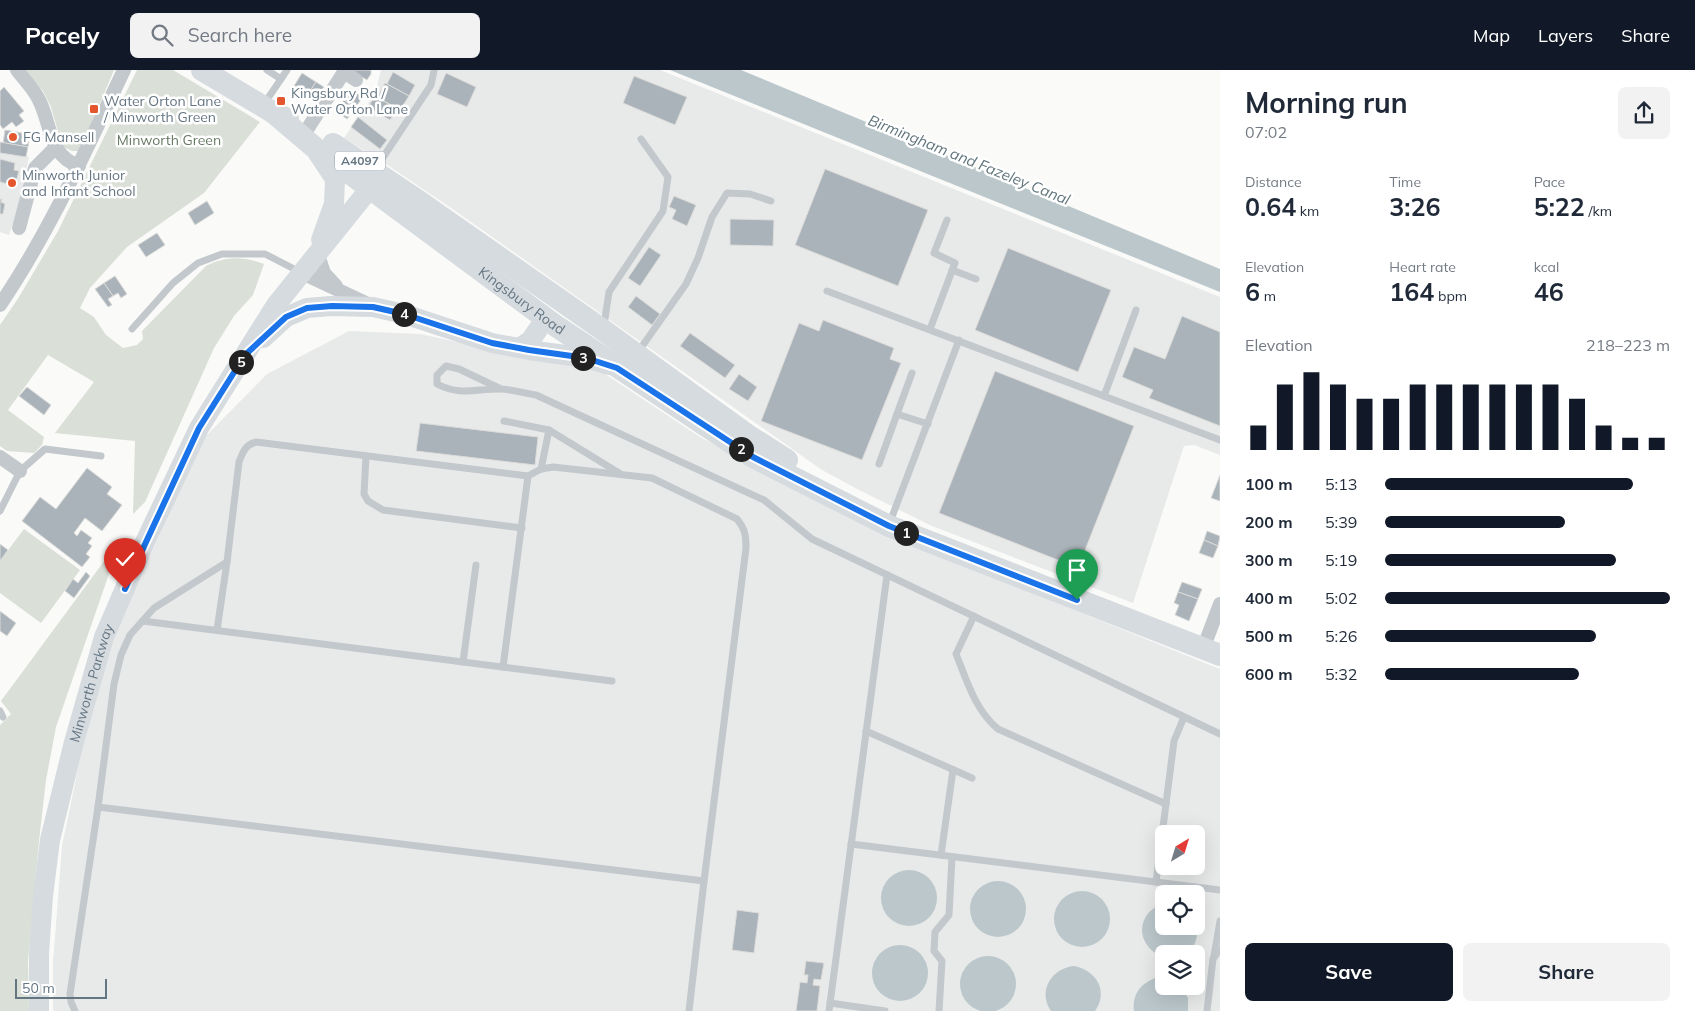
<!DOCTYPE html>
<meta charset="utf-8">
<style>
:root{--surface:#fff;--page:#f2f2f3;--text:#1f2937;--muted:#747a83;--accent:#111827}
body{margin:0;font-family:Mulish,sans-serif;background:var(--page);color:var(--text);height:100vh;display:flex;flex-direction:column;font-size:19px;white-space:nowrap}
*{box-sizing:border-box;margin:0}
p{font-size:16px;color:var(--muted)}
.icon{flex:none;width:28px;height:28px;fill:none;stroke:currentColor;stroke-width:2;stroke-linecap:round;stroke-linejoin:round}
.map{position:relative;flex:1;overflow:hidden}
.details{display:flex;flex-direction:column;background:var(--surface);width:475px}
.details>*{flex:none}
.needle{width:32px;rotate:38deg}
.fabs{position:absolute;left:1155px;top:755px;display:grid;gap:10px}
.fabs a{display:grid;place-items:center;width:50px;height:50px;border-radius:8px;background:var(--surface);box-shadow:0 5px 20px #0002;font-size:25px}
.scale{position:absolute;left:15px;bottom:12px;width:92px;box-sizing:border-box;padding-left:5px;border:2px solid #657683;border-top:0;font-size:14px;line-height:18px;white-space:nowrap;color:#657683;-webkit-text-stroke:4px #fff;paint-order:stroke}
.pin{position:absolute;display:grid;place-items:center;width:42px;height:42px;color:#fff;margin:-51px -21px;border-radius:50% 50% 50% 0;rotate:-45deg;box-shadow:0 0 5px #0007}
.pin .icon{rotate:45deg}
.km{position:absolute;width:25px;height:25px;margin:-12px;border-radius:50%;background:#222;color:#fff;font-size:14px;line-height:25px;text-align:center}
.round{display:grid;place-items:center;flex:none;width:52px;height:52px;border-radius:8px;background:var(--page)}
.headline{display:flex;align-items:center;justify-content:space-between;height:85px;padding:0 25px}
h1{font-size:28px;font-weight:700;line-height:38px}
.stats{display:grid;grid-template-columns:repeat(3,1fr);gap:8px;height:85px;padding:5px 25px}
.stats div{display:grid;align-content:center}
.stats b{font-size:25px;font-weight:700}
.stats small{font-size:14px;font-weight:400}
.stats p{font-size:14px}
.chart{height:140px;padding:10px 25px}
.chart p{display:flex;justify-content:space-between}
.chart svg{width:100%;height:90px;margin-top:5px;stroke:var(--accent);stroke-width:6}
.action{display:flex;gap:10px;margin-top:auto;padding:10px 25px}
.action a{flex:1;height:58px;border-radius:8px;background:var(--accent);color:#fff;font-size:20px;font-weight:700;line-height:58px;text-align:center}
.action a+a{background:var(--page);color:var(--text)}
ul{padding:0 25px;list-style:none;font-size:16px}
li{display:grid;grid-template-columns:80px 60px 1fr;align-items:center;height:38px}
li i{height:12px;border-radius:6px;background:var(--accent)}
header{display:flex;align-items:center;gap:30px;box-sizing:border-box;height:70px;padding:0 25px;background:var(--accent);color:#fff}
header strong{font-size:24px}
nav{display:flex;gap:28px;margin-inline-start:auto;font-size:18px}
.search{width:350px;height:45px;background:var(--page);display:flex;align-items:center;gap:12px;box-sizing:border-box;padding:0 18px;border-radius:8px;color:var(--muted);font-size:19px}
main{display:flex;flex:1;min-height:0}
.map>svg:first-child{display:block}
.built{fill:#e8e9e9;fill-rule:evenodd}
.green{fill:#dadfd7}
.water{fill:#bbc7cb}
.building{fill:#aab3b9;stroke:#dcdcda}
.lines{fill:none;stroke-linecap:round;stroke-linejoin:round}
.lane{stroke:#c3c8cc;stroke-width:7}
.street{stroke:#c3c8cc;stroke-width:14}
.secondary{stroke:#d6dbdf;stroke-width:20}
.primary{stroke:#d6dbdf;stroke-width:22}
.route-casing{stroke:#fff;stroke-width:10}
.route{stroke:#1a73e8;stroke-width:6}
.poi-dot{fill:#e4572e;stroke:#fff;stroke-width:2}
.labels{text-anchor:middle;stroke-width:5;stroke-linejoin:round;paint-order:stroke}
.shield{fill:#fff;stroke:#939fa8;stroke-width:1}
.shield-label{font-size:12px;font-weight:bold;fill:#657683}
.poi-label{font-size:14px;fill:#657683;stroke:#fff;text-anchor:start}
.park-label{font-size:14px;fill:#687a64;stroke:#fff}
.street-label{font-size:14px;fill:#657683;stroke:#fff}
.water-label{font-size:15px;font-style:italic;fill:#60757c;stroke:#fff}
</style>
<header>
<strong>Pacely</strong>
<div class="search"><svg class="icon" aria-label="search" viewBox="0 0 24 24"><circle cx="10" cy="10" r="6"/><path d="M15 15l6 6"/></svg>Search here</div>
<nav><a>Map</a><a>Layers</a><a>Share</a></nav>
</header>
<main>
<div class="map">
<svg width="1220" height="941" viewBox="0 0 1220 941">
<rect width="100%" height="100%" fill="#fafaf8"/>
<g class="built">
<polygon points="381,0 660,0 1220,227 1220,385 1194,375 1184,376 1133,533 932,456 859,420 822,400 454,140 386,94 344,68 373,26 376,20"/>
<polygon points="0,83 29,87 18,139 9,165 0,162"/>
<path d="M349,261l71,3 79,17 88,11 113,75 184,96 336,136v342h-1167v-48l9,-117 21,-101 28,-104 93,-203 63,-64zM1164,764h32v32h-32zM1164,824h32v32h-32zM1164,884h32v32h-32z"/>
</g>
<g class="green">
<polygon points="26,0 114,0 80,81 72,81 62,76 51,37 43,21"/>
<path d="M137,0h36l87,52 -56,71 -77,54 -37,41 -10,20 14,9 12,18 17,13 14,-3 6,-6 -1,-8 64,-65c19,-10 38,-10 58,-2l-11,31 -19,21 -20,32 -69,154 -12,12 2,-73 -80,-8 39,-51 -46,-27 -40,55 36,27 -2,8 -8,8 -27,-2 -7,-5v-121l19,-28 39,-66z"/>
<polygon points="24,459 80,500 41,553 0,523 0,491"/>
<polygon points="105,490 111,498 56,657 46,710 39,771 28,891 29,941 0,941 0,655 11,644 1,631"/>
</g>
<g class="water">
<polygon points="670,0 741,0 1220,199 1220,222"/>
<circle cx="909" cy="828" r="28"/>
<circle cx="998" cy="839" r="28"/>
<circle cx="1082" cy="849" r="28"/>
<path d="M1164,833v23h32v-5c3,10 1,28 -11,33 -6,2 -15,0 -21,0l-1,3c-28,-11 -28,-44 1,-54z"/>
<circle cx="900" cy="903" r="28"/>
<circle cx="988" cy="914" r="28"/>
<path d="M1074,896c22,4 35,25 21,45h-44c-14,-20 1,-43 23,-45z"/>
<path d="M1155,908h9v8h17l7,12v13h-54c-2,-16 6,-27 21,-33z"/>
</g>
<g class="building">
<polygon points="350,0 371,0 371,4 367,10"/>
<polygon points="393,2 415,15 409,26 387,14"/>
<polygon points="302,3 316,12 308,24 294,16"/>
<polygon points="446,3 476,17 467,37 437,24"/>
<polygon points="634,6 687,27 675,55 623,33"/>
<polygon points="316,12 324,17 316,29 308,24"/>
<polygon points="385,13 409,26 400,40 377,27"/>
<polygon points="4,17 24,41 19,45 24,51 16,57 12,52 3,59 0,55 0,21"/>
<polygon points="352,20 363,27 355,38 344,30"/>
<polygon points="375,26 397,39 390,50 368,37"/>
<polygon points="344,30 359,41 356,44 353,42 347,49 336,41"/>
<polygon points="358,47 387,70 380,79 351,57"/>
<polygon points="5,60 23,63 22,71 29,72 28,77 3,73"/>
<polygon points="0,72 28,77 26,87 0,83"/>
<polygon points="0,89 15,93 14,100 19,101 15,116 0,112"/>
<polygon points="825,99 928,140 898,216 795,175"/>
<polygon points="674,126 696,135 687,156 672,149 676,140 669,137"/>
<polygon points="0,129 2,129 1,132 5,134 3,144 0,144"/>
<polygon points="207,131 214,143 195,155 188,143"/>
<polygon points="730,149 774,150 773,176 730,175"/>
<polygon points="157,163 165,175 146,187 138,175"/>
<polygon points="649,177 661,185 640,216 628,208"/>
<polygon points="1008,178 1111,220 1078,302 975,260"/>
<polygon points="115,206 127,224 121,228 118,223 113,226 104,213"/>
<polygon points="104,213 113,226 108,229 112,235 108,237 95,219"/>
<polygon points="636,226 660,244 652,255 628,237"/>
<polygon points="1182,246 1220,262 1220,356 1149,328 1153,320 1122,307 1134,277 1165,289"/>
<polygon points="823,250 894,278 890,289 901,293 862,390 761,351 799,253 819,261"/>
<polygon points="690,263 735,295 725,308 680,276"/>
<polygon points="995,301 1134,356 1078,498 939,443"/>
<polygon points="739,304 757,317 748,331 729,319"/>
<polygon points="27,317 51,335 44,345 19,326"/>
<polygon points="420,353 538,367 535,395 416,381"/>
<polygon points="87,398 112,417 107,424 122,435 102,461 85,448 74,463 77,466 81,460 92,468 88,473 92,476 86,484 90,487 82,497 22,451 40,427 56,439"/>
<polygon points="1220,405 1220,431 1211,428"/>
<polygon points="1207,461 1220,466 1218,476 1204,470"/>
<polygon points="1204,470 1218,476 1213,488 1199,483"/>
<polygon points="0,474 8,480 0,491"/>
<polygon points="86,502 90,506 74,528 65,521 73,509 78,513"/>
<polygon points="1182,512 1202,519 1198,529 1178,522"/>
<polygon points="1178,522 1198,529 1189,551 1175,545 1179,535 1174,533"/>
<polygon points="0,541 16,553 7,566 0,561"/>
<polygon points="737,840 759,843 754,883 732,880"/>
<polygon points="806,891 824,893 821,910 814,909 813,915 820,916 817,941 796,941 800,912 807,913 808,905 804,905"/>
</g>
<g class="lines">
<g class="lane">
<polyline points="267,0 281,9 287,0"/>
<polyline points="264,34 281,9"/>
<polyline points="376,98 431,15 434,1"/>
<polyline points="952,200 976,209"/>
<polyline points="827,221 1220,370"/>
<polyline points="604,255 609,222 663,141 668,107 641,69"/>
<polyline points="132,259 173,213 198,193 222,184 265,184 300,202"/>
<polyline points="930,259 955,193 934,183 947,150"/>
<polyline points="638,282 686,214 698,188 712,147 727,123 750,124 771,131"/>
<polyline points="912,303 897,344 928,354"/>
<path d="M501,319l-42,-20 -13,-3 -9,9v9c23,12 38,5 63,5 11,0 24,4 36,6l228,105 48,39 408,195"/>
<polyline points="1104,326 1136,240"/>
<polyline points="504,351 549,360 541,399"/>
<polyline points="549,360 619,403"/>
<polyline points="366,386 364,424 368,431 383,440 522,458"/>
<polyline points="879,394 897,344"/>
<polyline points="0,441 20,401 45,379 101,386"/>
<polyline points="890,452 959,270"/>
<path d="M974,546l-18,38c11,27 19,56 42,75l168,75"/>
<polyline points="143,551 612,611"/>
<polyline points="217,560 227,492"/>
<polyline points="463,592 476,495"/>
<polyline points="503,597 528,406"/>
<polyline points="0,641 3,647"/>
<polyline points="866,661 972,708"/>
<polyline points="98,737 704,811"/>
<polyline points="851,774 1220,820"/>
<polyline points="941,785 953,700"/>
<polyline points="1156,812 1174,671 1184,647"/>
<polyline points="1214,886 1220,851"/>
<polyline points="830,933 885,941"/>
<path d="M75,941l-4,-9 -1,-8 28,-187 16,-123 7,-29 9,-20 24,-27 73,-46 12,-100c4,-10 6,-17 17,-20l272,34 13,-7 12,-2 99,11 85,41c8,10 9,16 9,29l-42,333 -15,130"/>
<polyline points="829,941 887,505"/>
<polyline points="939,941 942,891 934,881 935,862 949,845 952,787"/>
<polyline points="1207,941 1213,889 1220,879"/>
</g>
<g class="street">
<path d="M17,0c7,9 16,18 21,28 14,25 9,57 41,68"/>
<polyline points="308,58 344,2 356,10"/>
<polyline points="19,158 35,98 55,78"/>
<polyline points="317,182 324,203 336,216"/>
<polyline points="302,203 368,234"/>
<path d="M0,235c50,-74 86,-155 124,-235"/>
<polyline points="0,387 20,401"/>
<polyline points="1203,579 1220,534"/>
</g>
<g class="secondary">
<polyline points="317,82 335,109 334,134 321,170"/>
<polyline points="263,268 286,247 307,238 331,236 373,237 404,244 492,273 529,280 586,288 609,295"/>
<polyline points="520,277 530,271 546,248"/>
<path id="s1" d="M39,941v-58l4,-57 7,-56 24,-98 30,-105 41,-95 54,-114 77,-123 103,-128"/>
</g>
<g class="primary">
<polyline points="202,0 274,43 288,49"/>
<path id="s2" d="M274,43l40,34 242,179 197,131 136,69 331,129"/>
<polyline points="333,74 420,132 603,260 746,364 787,390"/>
</g>
</g>
<g class="lines">
<defs>
<polyline id="route" points="125,519 146,472 199,358 245,285 286,247 307,238 332,236 373,237 404,244 492,273 529,280 586,288 617,298 753,387 889,456 1077,530"/>
</defs>
<use href="#route" class="route-casing"/>
<use href="#route" class="route"/>
</g>
<g class="poi-dot">
<rect x="276" y="26" width="10" height="10" rx="2.5"/>
<rect x="89" y="34" width="10" height="10" rx="2.5"/>
<circle cx="13" cy="67" r="5"/>
<circle cx="12" cy="113" r="5"/>
</g>
<g class="labels">
<rect class="shield" x="335" y="81.5" width="50" height="19" rx="4"/>
<g class="shield-label">
<text x="360" y="95">A4097</text>
</g>
<g class="poi-label">
<text x="291" y="28">Kingsbury Rd /<tspan x="291" dy="16">Water Orton Lane</tspan></text>
<text x="104" y="36">Water Orton Lane<tspan x="104" dy="16">/ Minworth Green</tspan></text>
<text x="23" y="72">FG Mansell</text>
<text x="22" y="110">Minworth Junior<tspan x="22" dy="16">and Infant School</tspan></text>
</g>
<g class="park-label">
<text x="169" y="75">Minworth Green</text>
</g>
<g class="street-label">
<text dy="5" stroke="none"><textPath href="#s2" startOffset="311">Kingsbury Road</textPath></text>
<text dy="5" stroke="none"><textPath href="#s1" startOffset="334">Minworth Parkway</textPath></text>
</g>
<g class="water-label">
<text transform="translate(969 90) rotate(22)" y="5">Birmingham and Fazeley Canal</text>
</g>
</g>
</svg>
<div class="fabs">
<a><svg class="needle" viewBox="-14 -14 28 28"><path d="M0-13l5 13h-10z" fill="#e53935"/><path d="M0 13l5-13h-10z" fill="#747a83"/></svg></a>
<a><svg class="icon" aria-label="locate" viewBox="0 0 24 24"><circle cx="12" cy="12" r="6"/><path d="M12 2v4M12 18v4M2 12h4M18 12h4"/></svg></a>
<a><svg class="icon" aria-label="layers" viewBox="0 0 24 24"><path d="M12 4l9 5-9 5-9-5zM3 14l9 5 9-5"/></svg></a>
</div>
<div class="scale">50 m</div>
<div class="pin" style="left:1077px;top:530px;background:#1e9e55"><svg class="icon" aria-label="arrive" viewBox="0 0 24 24"><path d="M6 21V4h12l-3 4 3 4H6"/></svg></div>
<div class="pin" style="left:125px;top:519px;background:#d93025"><svg class="icon" aria-label="check" viewBox="0 0 24 24"><path d="M5 12l5 5 9-10"/></svg></div>
<b class="km" style="left:906px;top:463px">1</b>
<b class="km" style="left:741px;top:379px">2</b>
<b class="km" style="left:583px;top:288px">3</b>
<b class="km" style="left:404px;top:244px">4</b>
<b class="km" style="left:241px;top:292px">5</b>
</div>
<section class="details">
<div class="headline"><div><h1>Morning run</h1><p>07:02</p></div><a class="round"><svg class="icon" aria-label="share" viewBox="0 0 24 24"><path d="M12 15V3M7 8l5-5 5 5M5 13v7h14v-7"/></svg></a></div>
<div class="stats">
<div><p>Distance</p><b>0.64<small> km</small></b></div>
<div><p>Time</p><b>3:26</b></div>
<div><p>Pace</p><b>5:22<small> /km</small></b></div>
</div>
<div class="stats">
<div><p>Elevation</p><b>6<small> m</small></b></div>
<div><p>Heart rate</p><b>164<small> bpm</small></b></div>
<div><p>kcal</p><b>46</b></div>
</div>
<div class="chart"><p><span>Elevation</span>218–223 m</p>
<svg viewBox="0 0 160 44" preserveAspectRatio="none"><path d="M5 44V32M15 44V12M25 44V6M35 44V12M45 44V19M55 44V19M65 44V12M75 44V12M85 44V12M95 44V12M105 44V12M115 44V12M125 44V19M135 44V32M145 44V38M155 44V38"/></svg>
</div>
<ul>
<li><b>100 m</b>5:13<i style="width:87%"></i></li>
<li><b>200 m</b>5:39<i style="width:63%"></i></li>
<li><b>300 m</b>5:19<i style="width:81%"></i></li>
<li><b>400 m</b>5:02<i style="width:100%"></i></li>
<li><b>500 m</b>5:26<i style="width:74%"></i></li>
<li><b>600 m</b>5:32<i style="width:68%"></i></li>
</ul>
<div class="action"><a>Save</a><a>Share</a></div>
</section>
</main>
